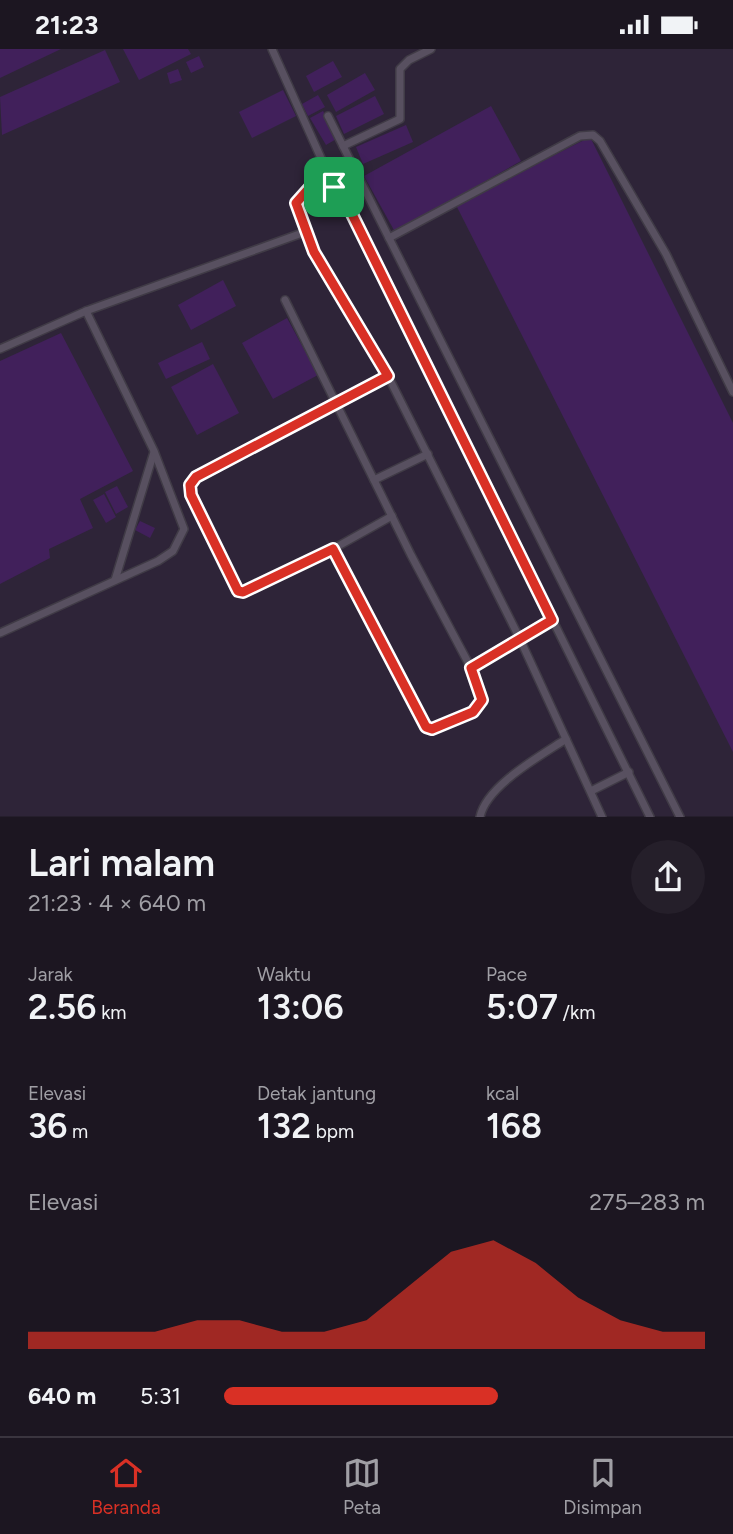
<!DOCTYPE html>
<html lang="id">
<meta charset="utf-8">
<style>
:root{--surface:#1c1621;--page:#251f2a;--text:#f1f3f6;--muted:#a09fa5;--line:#3a353f;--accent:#d93025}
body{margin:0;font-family:Figtree,sans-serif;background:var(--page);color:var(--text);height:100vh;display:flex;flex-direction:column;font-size:26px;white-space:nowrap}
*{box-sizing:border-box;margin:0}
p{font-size:23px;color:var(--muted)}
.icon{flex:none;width:38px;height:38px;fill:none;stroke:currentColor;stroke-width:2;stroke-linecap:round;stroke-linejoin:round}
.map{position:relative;height:768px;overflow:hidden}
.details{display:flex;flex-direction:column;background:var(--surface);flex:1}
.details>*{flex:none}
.pin{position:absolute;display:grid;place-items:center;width:60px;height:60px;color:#fff;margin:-30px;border-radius:14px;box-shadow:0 4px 10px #0006}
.round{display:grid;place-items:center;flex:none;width:74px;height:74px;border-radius:37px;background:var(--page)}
.overview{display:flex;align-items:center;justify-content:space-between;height:119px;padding:0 28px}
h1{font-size:38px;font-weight:600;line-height:52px}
.metrics{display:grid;grid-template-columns:repeat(3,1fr);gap:10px;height:119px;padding:7px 28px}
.metrics div{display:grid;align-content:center}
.metrics b{font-size:35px;font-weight:600}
.metrics small{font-size:19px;font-weight:400}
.metrics p{font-size:19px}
.chart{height:196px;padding:14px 28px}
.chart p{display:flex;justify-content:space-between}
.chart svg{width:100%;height:126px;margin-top:7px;fill:var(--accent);opacity:.7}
ul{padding:0 28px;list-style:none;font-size:23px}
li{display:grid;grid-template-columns:112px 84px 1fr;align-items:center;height:52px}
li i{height:18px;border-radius:9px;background:var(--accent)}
.status{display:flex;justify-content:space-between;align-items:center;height:49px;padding:0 35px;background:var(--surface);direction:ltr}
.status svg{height:19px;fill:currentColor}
.tabs{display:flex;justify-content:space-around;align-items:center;height:98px;border-top:2px solid var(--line);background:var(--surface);font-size:19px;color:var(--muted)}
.tabs a{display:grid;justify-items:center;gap:4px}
.tabs .selected{color:var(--accent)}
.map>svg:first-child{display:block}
.built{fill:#2e2438}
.building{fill:#41205b}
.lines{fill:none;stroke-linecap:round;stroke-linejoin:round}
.service-casing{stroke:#403b46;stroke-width:10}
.service{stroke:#585060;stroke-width:7}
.route-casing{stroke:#fff;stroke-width:14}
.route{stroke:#d93025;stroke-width:9}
</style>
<div class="status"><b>21:23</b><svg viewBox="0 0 49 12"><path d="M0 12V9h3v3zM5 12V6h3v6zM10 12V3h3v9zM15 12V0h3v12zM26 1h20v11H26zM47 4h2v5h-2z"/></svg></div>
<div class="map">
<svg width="733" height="768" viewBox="0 0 733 768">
<rect width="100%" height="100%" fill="#251e2c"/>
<rect class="built" x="0" y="0" width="733" height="767"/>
<g class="building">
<polygon points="0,0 61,0 0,29"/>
<polygon points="123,0 188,0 191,5 139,31"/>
<polygon points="105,1 120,33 2,86 0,48"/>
<polygon points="199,7 204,18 191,24 186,13"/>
<polygon points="333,12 342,28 314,43 306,27"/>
<polygon points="178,20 182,31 170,35 167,24"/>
<polygon points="365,24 375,41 336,63 327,46"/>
<polygon points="283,41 296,67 252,89 239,63"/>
<polygon points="318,46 325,58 308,67 302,55"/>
<polygon points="375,47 384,65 344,85 336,67"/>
<polygon points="491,57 521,112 395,183 364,127"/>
<polygon points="323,62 338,89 326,96 310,69"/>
<polygon points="406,76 413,93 363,115 356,98"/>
<polygon points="590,88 733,374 733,703 456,156"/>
<polygon points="223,231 236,257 191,281 178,256"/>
<polygon points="287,269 318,326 273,350 242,294"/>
<polygon points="61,284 133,422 80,450 93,479 49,500 50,509 0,535 0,312"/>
<polygon points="202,293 210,310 166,330 158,314"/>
<polygon points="213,315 239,364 197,386 171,338"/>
<polygon points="117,437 128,458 116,465 105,443"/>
<polygon points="104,445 116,468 106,474 93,451"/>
<polygon points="140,472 155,479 150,489 135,481"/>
</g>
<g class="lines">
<defs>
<g id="service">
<polyline points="272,0 334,138"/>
<polyline points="328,67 389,189"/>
<polyline points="343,97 400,70 400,20 409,11 431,0"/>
<polyline points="285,251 411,506 471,619 482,651 473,663 432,680 426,678 333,500"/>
<polyline points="0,300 86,262 305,183"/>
<polyline points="388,327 196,427 190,436 191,446 236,538 243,543 333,500 392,467"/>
<polyline points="374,431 428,405"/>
<polyline points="115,531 154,403"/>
<polyline points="0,584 158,512 173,502 184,480 154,402 86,262"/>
<polyline points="471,619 552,571"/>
<polyline points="591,742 629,723"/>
<path d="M480,768c6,-31 60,-61 86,-78"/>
<polyline points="602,768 519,588 388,327 314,203 296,154 313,135 334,138 347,155 650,768"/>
<polyline points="680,768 389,189 580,87 593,86 600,92 666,205 733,343"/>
</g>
</defs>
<use href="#service" class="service-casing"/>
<use href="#service" class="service"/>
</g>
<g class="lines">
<defs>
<polygon id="route" points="313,135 334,138 347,155 552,571 471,619 482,651 473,663 432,680 426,678 333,500 243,543 238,542 191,446 190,436 196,428 388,327 314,203 296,154"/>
</defs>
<use href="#route" class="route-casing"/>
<use href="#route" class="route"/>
</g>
</svg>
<div class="pin" style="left:334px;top:138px;background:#1e9e55"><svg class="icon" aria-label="arrive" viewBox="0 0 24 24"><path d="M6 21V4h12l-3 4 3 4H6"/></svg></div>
</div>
<section class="details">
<div class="overview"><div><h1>Lari malam</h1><p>21:23 · 4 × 640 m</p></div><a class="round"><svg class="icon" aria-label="share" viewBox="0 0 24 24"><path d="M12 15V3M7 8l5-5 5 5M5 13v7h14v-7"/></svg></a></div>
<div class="metrics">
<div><p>Jarak</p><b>2.56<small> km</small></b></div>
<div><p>Waktu</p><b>13:06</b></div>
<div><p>Pace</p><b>5:07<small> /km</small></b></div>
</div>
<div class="metrics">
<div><p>Elevasi</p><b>36<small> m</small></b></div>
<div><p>Detak jantung</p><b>132<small> bpm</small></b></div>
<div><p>kcal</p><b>168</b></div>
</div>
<div class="chart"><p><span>Elevasi</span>275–283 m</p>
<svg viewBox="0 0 160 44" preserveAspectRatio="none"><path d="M0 44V38L10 38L20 38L30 38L40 34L50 34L60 38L70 38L80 34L90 22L100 10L110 6L120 14L130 26L140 34L150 38L160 38V44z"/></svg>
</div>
<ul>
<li><b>640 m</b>5:31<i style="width:57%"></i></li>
</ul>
</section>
<nav class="tabs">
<a class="selected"><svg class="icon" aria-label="home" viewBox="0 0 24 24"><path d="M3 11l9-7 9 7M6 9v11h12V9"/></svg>Beranda</a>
<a><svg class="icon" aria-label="map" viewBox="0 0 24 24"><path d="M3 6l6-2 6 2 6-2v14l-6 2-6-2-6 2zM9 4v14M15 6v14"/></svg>Peta</a>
<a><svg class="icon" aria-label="saved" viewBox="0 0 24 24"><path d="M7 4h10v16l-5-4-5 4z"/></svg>Disimpan</a>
</nav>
